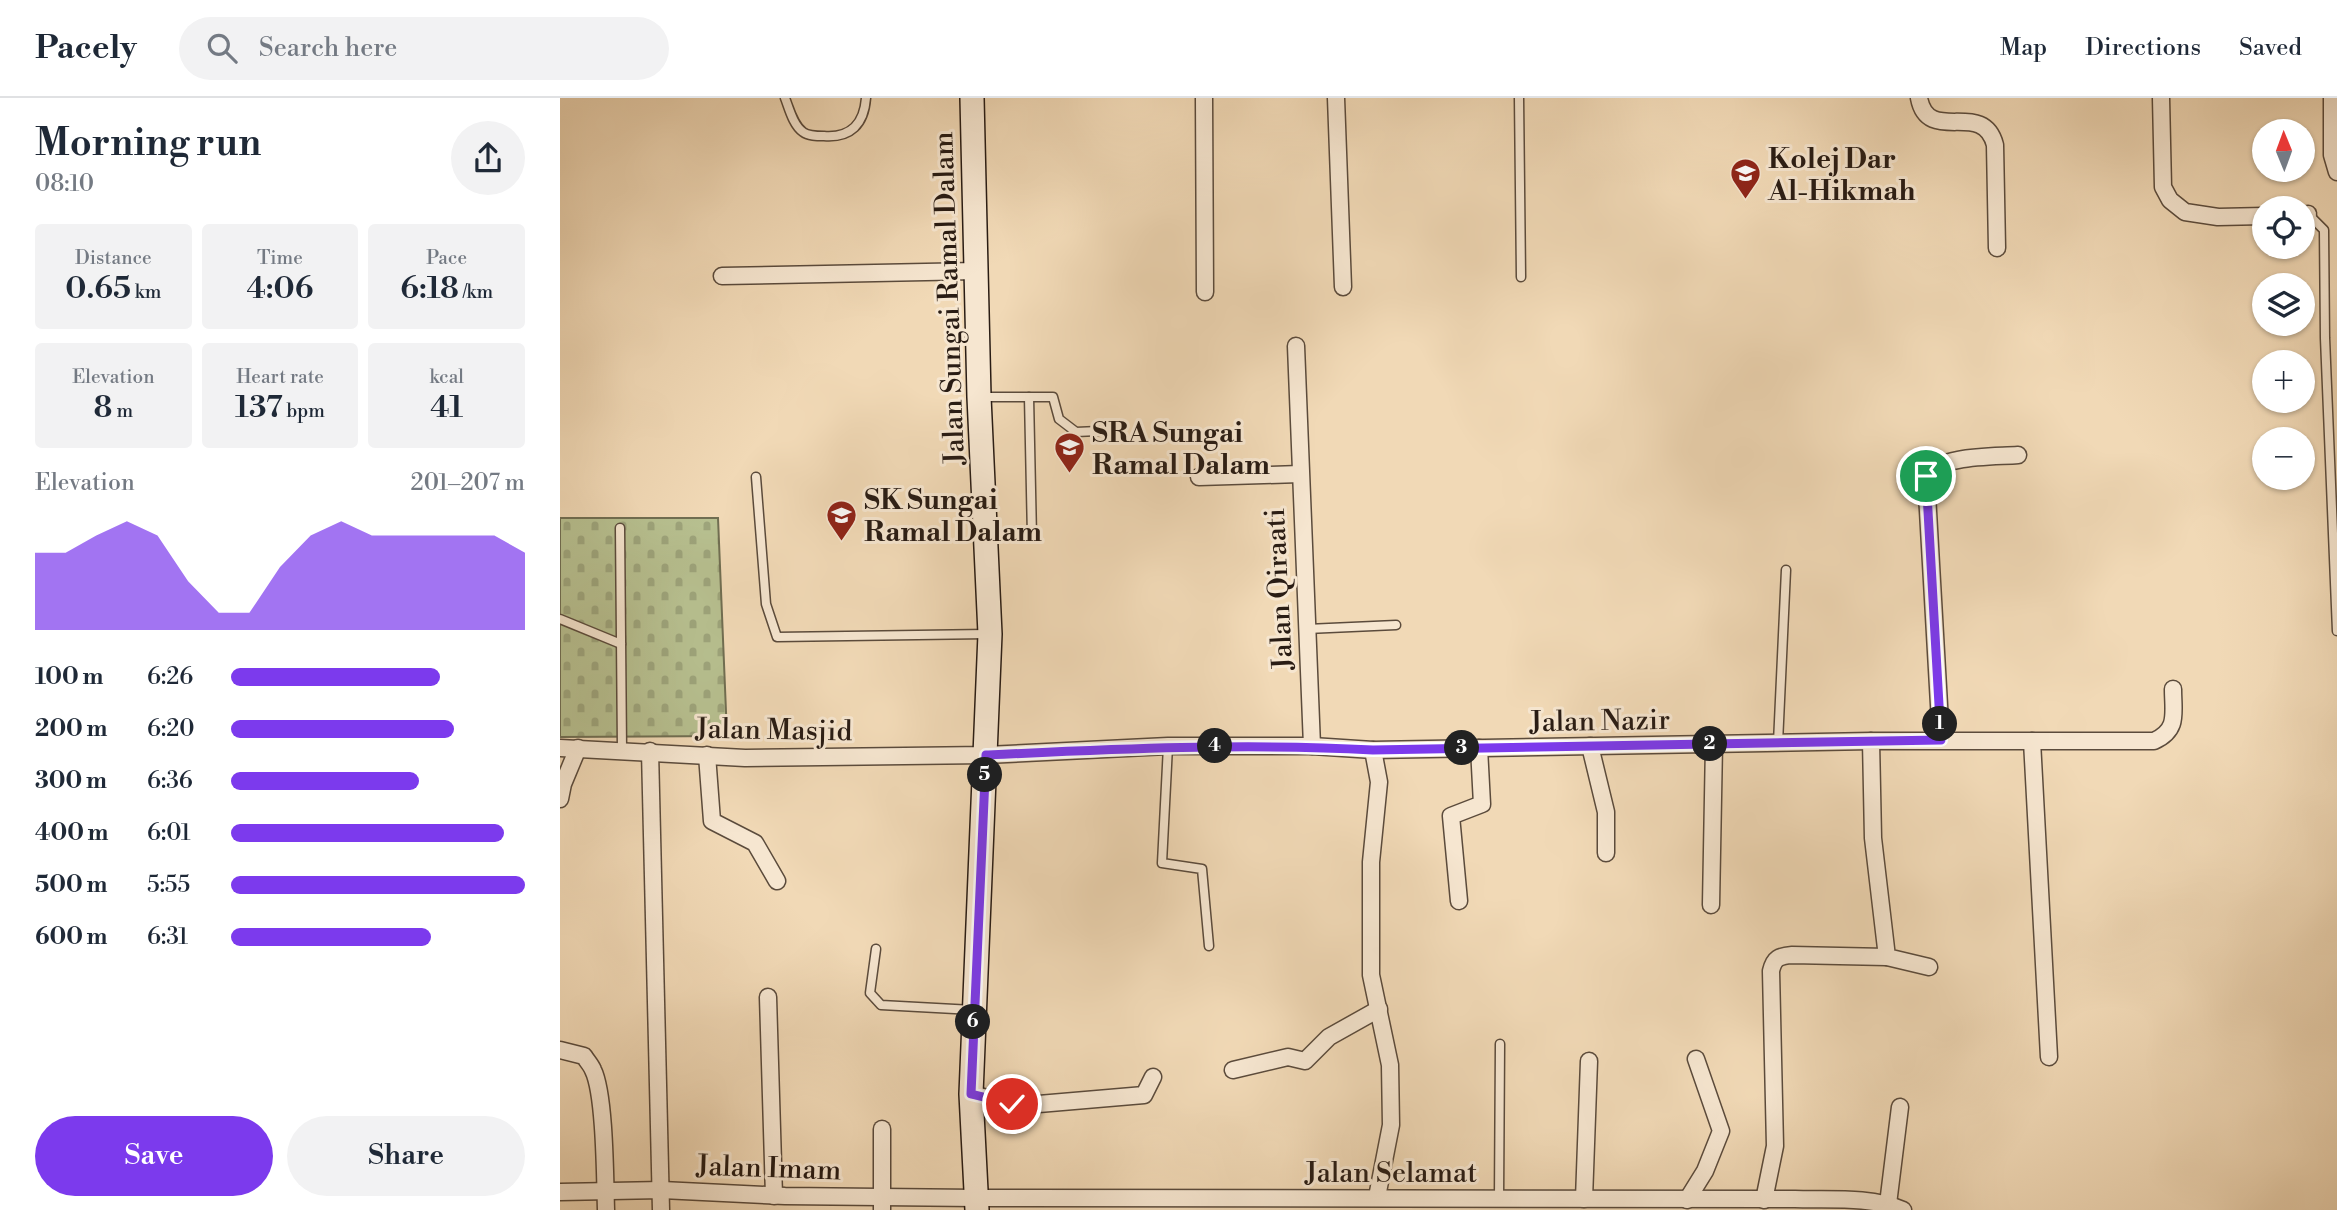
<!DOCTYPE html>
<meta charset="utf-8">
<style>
:root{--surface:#fff;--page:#f2f2f3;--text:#1f2937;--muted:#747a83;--line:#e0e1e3;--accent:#7c3aed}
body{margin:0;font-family:"Libre Bodoni",serif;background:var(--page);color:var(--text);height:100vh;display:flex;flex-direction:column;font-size:26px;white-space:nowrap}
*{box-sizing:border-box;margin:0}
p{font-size:23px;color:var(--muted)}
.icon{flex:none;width:38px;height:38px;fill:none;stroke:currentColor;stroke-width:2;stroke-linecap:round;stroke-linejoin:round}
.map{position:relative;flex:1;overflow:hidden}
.side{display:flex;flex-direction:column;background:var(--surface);width:560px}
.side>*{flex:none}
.needle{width:46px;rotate:359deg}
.fabs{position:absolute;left:1692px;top:21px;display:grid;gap:14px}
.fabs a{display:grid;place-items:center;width:63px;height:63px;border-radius:50%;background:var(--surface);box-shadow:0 2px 5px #0004;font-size:35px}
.pin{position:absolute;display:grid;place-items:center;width:60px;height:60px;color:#fff;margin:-30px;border:4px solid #fff;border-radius:50%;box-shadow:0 2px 7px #0007}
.km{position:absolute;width:35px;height:35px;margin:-18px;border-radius:50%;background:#222;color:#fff;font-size:19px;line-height:35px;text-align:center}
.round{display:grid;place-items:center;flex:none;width:74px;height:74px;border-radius:37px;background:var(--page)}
.headline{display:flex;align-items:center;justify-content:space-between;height:119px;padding:0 35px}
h1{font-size:38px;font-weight:600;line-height:52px}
.stats{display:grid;grid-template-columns:repeat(3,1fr);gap:10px;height:119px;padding:7px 35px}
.stats div{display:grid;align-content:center;border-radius:7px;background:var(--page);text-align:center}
.stats b{font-size:30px;font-weight:600}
.stats small{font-size:19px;font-weight:400}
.stats p{font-size:19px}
.chart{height:196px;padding:14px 35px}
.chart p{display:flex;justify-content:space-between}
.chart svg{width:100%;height:126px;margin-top:7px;fill:var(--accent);opacity:.7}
.primary-button{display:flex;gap:14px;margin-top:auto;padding:14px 35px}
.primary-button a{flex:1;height:80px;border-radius:42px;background:var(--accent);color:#fff;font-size:28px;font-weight:600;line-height:80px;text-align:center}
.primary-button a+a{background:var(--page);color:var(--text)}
ul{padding:0 35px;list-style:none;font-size:23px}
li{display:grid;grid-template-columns:112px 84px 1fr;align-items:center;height:52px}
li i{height:18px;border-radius:9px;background:var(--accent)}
header{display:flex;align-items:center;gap:42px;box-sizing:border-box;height:98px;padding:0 35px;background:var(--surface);border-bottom:2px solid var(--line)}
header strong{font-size:33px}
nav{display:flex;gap:38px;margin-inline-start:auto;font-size:24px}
.search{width:490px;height:63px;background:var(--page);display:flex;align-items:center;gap:18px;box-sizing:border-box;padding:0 24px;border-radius:38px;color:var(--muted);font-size:26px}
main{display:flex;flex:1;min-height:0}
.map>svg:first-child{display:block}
.cemetery{fill:url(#cemetery-stones);stroke:#706e52;stroke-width:2}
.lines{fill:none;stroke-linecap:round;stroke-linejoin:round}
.lane-casing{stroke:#5b4b3c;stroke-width:11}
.street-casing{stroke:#5b4b3c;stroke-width:19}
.secondary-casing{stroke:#291c14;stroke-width:26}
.lane{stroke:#f6e6d0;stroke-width:8}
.street{stroke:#f6e6d0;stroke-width:16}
.secondary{stroke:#f6e6d0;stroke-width:23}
.route-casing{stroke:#fff;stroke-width:14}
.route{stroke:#7c3aed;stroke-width:9}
.labels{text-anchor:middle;stroke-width:6;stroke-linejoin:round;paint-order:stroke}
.poi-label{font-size:28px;font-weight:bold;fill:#291c14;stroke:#f6e6d0;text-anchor:start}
.street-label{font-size:28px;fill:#291c14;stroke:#f6e6d0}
</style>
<header>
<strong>Pacely</strong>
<div class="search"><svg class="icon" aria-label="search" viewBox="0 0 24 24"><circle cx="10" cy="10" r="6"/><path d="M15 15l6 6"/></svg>Search here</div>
<nav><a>Map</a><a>Directions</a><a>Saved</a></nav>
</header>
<main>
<section class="side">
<div class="headline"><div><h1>Morning run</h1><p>08:10</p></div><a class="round"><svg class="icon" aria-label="share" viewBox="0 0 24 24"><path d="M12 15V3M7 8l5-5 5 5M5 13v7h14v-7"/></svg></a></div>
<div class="stats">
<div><p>Distance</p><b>0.65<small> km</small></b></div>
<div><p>Time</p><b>4:06</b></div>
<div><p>Pace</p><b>6:18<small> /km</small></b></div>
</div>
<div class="stats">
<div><p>Elevation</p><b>8<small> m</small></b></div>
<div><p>Heart rate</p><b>137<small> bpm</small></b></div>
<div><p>kcal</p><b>41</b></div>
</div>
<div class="chart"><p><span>Elevation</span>201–207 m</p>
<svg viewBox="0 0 160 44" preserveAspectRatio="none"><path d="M0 44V17L10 17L20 11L30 6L40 11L50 27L60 38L70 38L80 22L90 11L100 6L110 11L120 11L130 11L140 11L150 11L160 17V44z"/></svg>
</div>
<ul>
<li><b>100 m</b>6:26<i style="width:71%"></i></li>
<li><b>200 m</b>6:20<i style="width:76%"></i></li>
<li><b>300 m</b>6:36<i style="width:64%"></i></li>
<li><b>400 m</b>6:01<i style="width:93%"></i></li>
<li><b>500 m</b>5:55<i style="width:100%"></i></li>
<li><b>600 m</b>6:31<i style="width:68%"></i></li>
</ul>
<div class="primary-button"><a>Save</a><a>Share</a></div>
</section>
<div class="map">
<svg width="1777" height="1112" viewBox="0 0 1777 1112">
<defs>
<pattern id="cemetery-stones" width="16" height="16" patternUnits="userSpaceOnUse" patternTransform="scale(1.75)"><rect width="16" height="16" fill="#b7c090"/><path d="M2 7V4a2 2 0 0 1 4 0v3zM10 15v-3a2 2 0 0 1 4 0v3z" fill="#9da47b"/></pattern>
</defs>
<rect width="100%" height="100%" fill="#f1d9b6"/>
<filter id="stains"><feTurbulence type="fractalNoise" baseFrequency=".00286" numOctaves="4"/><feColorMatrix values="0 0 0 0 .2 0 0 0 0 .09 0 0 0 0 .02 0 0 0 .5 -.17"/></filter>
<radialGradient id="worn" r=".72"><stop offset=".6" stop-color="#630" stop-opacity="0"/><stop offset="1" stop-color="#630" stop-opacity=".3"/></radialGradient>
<polygon class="cemetery" points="0,420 158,420 167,638 0,639"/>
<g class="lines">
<defs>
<g id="lane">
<path d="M225,0c4,10 8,27 18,34 5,4 14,4 21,4 27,2 40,-12 42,-38"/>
<polyline points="959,0 961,179"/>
<polyline points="1748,116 1764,132 1765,240 1777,533"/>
<polyline points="422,299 493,299 499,321 516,334 560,332"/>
<polyline points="469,299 472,439"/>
<polyline points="196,379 206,506 217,539 427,536"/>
<polyline points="60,430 62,652"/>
<polyline points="0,521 61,546"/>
<polyline points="747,531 836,527"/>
<polyline points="1218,645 1226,472"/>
<polyline points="608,648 602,765 642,771 649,848"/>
<polyline points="316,851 310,895 321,907 413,912"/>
<polyline points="939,1100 940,946"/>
</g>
<g id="street">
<polyline points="644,0 645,194"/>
<polyline points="776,0 783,189"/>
<path d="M1359,0c9,48 64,0 76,47l2,103"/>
<polyline points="1601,0 1603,89 1610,102 1625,114 1658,119 1704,118"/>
<polyline points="1772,0 1772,57 1777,74"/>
<polyline points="1743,117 1748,116"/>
<polyline points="162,178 416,173"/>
<polyline points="736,248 752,648"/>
<polyline points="639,379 740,376"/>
<path d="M1381,642l-15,-264c14,-21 67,-19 92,-21"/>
<polyline points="1311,643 1313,740 1327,859 1369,869"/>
<polyline points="1472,643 1489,959"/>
<polyline points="1030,648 1046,714 1046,755"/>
<path d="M0,650l185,10 241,-3 182,-9h144l61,4 498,-9h283c25,-11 19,-28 19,-52"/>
<polyline points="813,652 819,684 811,764 811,877 830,967 831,1027 817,1099"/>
<polyline points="90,653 101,1112"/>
<polyline points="147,657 152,723 195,745 217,783"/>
<polyline points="0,701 3,686 18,650"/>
<polyline points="899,803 891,718 922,706 919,650"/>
<polyline points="1151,807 1154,646"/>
<polyline points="208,899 214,1098"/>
<path d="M0,952l24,6c3,5 7,9 9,14 12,24 12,109 13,140"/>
<polyline points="673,972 728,959 745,963 769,939 819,911"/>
<polyline points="411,996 452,1006 467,1007 584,997 593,979"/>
<polyline points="322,1031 322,1112"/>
<path d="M0,1094l102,-2 123,6 191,2 819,1c35,1 75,-3 108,11"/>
<polyline points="1024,1101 1029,963"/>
<polyline points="1127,1102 1145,1073 1161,1033 1136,961"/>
<path d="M1204,1102l11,-54 -4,-175c3,-13 8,-15 21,-16l95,2"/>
<polyline points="1328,1106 1340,1009"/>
</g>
<polyline id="secondary" points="412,0 419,299 430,536 411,996 417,1112"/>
</defs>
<use href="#lane" class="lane-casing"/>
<use href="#street" class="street-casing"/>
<use href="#secondary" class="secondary-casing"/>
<use href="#lane" class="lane"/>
<use href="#street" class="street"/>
<use href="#secondary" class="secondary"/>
</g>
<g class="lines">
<defs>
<path id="route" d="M452,1006l-41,-10 15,-339c130,-6 258,-12 387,-5l568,-10 -15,-264"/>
</defs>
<use href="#route" class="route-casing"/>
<use href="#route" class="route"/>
</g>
<defs>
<symbol id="university-pin" viewBox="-11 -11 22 30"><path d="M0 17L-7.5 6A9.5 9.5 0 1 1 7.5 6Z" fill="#8f2418" stroke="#f6e6d0"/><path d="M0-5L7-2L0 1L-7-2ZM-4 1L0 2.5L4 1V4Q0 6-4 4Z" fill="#fff"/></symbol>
<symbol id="school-pin" viewBox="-11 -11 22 30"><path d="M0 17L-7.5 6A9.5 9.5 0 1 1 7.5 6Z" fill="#8f2418" stroke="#f6e6d0"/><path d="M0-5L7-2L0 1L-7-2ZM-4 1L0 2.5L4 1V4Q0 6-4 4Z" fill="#fff"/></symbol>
</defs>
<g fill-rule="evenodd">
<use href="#university-pin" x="1168" y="58" width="35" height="47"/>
<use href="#school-pin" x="492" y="332" width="35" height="47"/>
<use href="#school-pin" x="264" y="400" width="35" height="47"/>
</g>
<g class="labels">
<g class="poi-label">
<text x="1208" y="70">Kolej Dar<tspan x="1208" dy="32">Al-Hikmah</tspan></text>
<text x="532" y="344">SRA Sungai<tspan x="532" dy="32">Ramal Dalam</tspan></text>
<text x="304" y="411">SK Sungai<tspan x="304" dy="32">Ramal Dalam</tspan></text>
</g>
<g class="street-label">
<text transform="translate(388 200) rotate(-92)" y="10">Jalan Sungai Ramal Dalam</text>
<text transform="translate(718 491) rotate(-93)" y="10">Jalan Qiraati</text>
<text transform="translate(1040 622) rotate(-1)" y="10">Jalan Nazir</text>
<text transform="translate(214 631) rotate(1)" y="10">Jalan Masjid</text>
<text transform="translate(209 1069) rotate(2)" y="10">Jalan Imam</text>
<text x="831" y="1084">Jalan Selamat</text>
</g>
</g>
<rect width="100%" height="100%" filter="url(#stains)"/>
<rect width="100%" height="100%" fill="url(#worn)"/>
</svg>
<div class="fabs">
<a><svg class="needle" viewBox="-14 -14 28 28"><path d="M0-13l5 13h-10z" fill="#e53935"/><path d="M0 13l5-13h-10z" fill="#747a83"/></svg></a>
<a><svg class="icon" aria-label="locate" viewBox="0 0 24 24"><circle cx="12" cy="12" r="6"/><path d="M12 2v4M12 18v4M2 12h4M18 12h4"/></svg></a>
<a><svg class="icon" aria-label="layers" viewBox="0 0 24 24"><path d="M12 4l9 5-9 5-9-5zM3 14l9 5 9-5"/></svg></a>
<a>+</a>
<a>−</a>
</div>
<div class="pin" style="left:1366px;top:378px;background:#1e9e55"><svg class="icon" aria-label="arrive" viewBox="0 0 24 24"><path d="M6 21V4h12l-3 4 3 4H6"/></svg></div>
<div class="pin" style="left:452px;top:1006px;background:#d93025"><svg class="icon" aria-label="check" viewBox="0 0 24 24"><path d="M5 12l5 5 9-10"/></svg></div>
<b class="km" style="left:1380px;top:626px">1</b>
<b class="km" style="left:1150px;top:646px">2</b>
<b class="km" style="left:902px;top:650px">3</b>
<b class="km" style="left:655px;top:648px">4</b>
<b class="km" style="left:425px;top:677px">5</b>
<b class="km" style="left:413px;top:924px">6</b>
</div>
</main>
